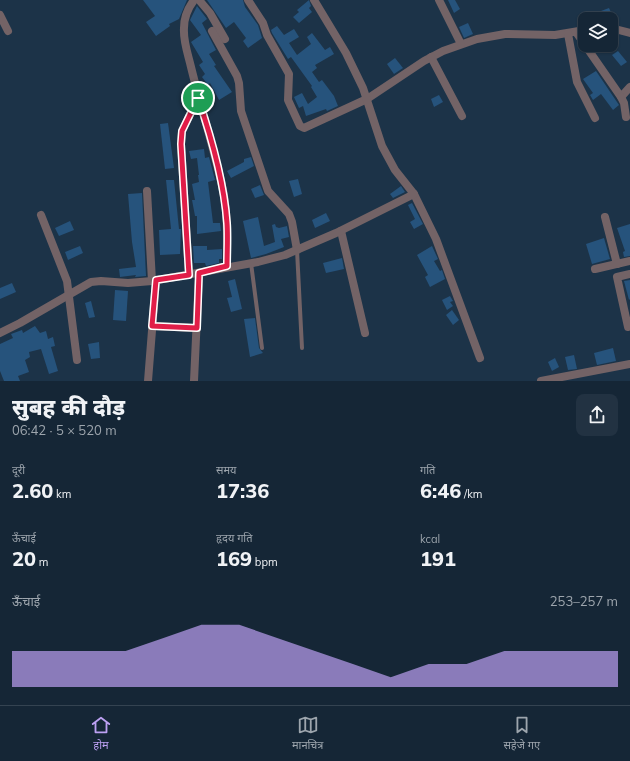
<!DOCTYPE html>
<html lang="hi">
<meta charset="utf-8">
<style>
:root{--surface:#152636;--page:#223242;--text:#f1f3f6;--muted:#9da5ad;--line:#344351;--accent:#bca0f2}
body{margin:0;font-family:Mulish,"Noto Sans Devanagari",sans-serif;background:var(--page);color:var(--text);height:100vh;display:flex;flex-direction:column;font-size:15px;white-space:nowrap}
*{box-sizing:border-box;margin:0}
p{font-size:13px;color:var(--muted)}
.icon{flex:none;width:22px;height:22px;fill:none;stroke:currentColor;stroke-width:2;stroke-linecap:round;stroke-linejoin:round}
.map{position:relative;height:381px;overflow:hidden}
.side{display:flex;flex-direction:column;background:var(--surface);flex:1}
.side>*{flex:none}
.controls{position:absolute;left:578px;top:12px;display:grid;gap:8px}
.controls a{display:grid;place-items:center;width:40px;height:40px;border-radius:8px;background:var(--surface);box-shadow:0 1px 3px #0004,0 0 0 1px var(--line);font-size:20px}
.pin{position:absolute;display:grid;place-items:center;width:34px;height:34px;color:#fff;margin:-17px;border:2px solid #fff;border-radius:50%;box-shadow:0 1px 4px #0007}
.round{display:grid;place-items:center;flex:none;width:42px;height:42px;border-radius:8px;background:var(--page)}
.headline{display:flex;align-items:center;justify-content:space-between;height:68px;padding:0 12px}
h1{font-size:22px;font-weight:800;line-height:30px}
.metrics{display:grid;grid-template-columns:repeat(3,1fr);gap:6px;height:68px;padding:4px 12px}
.metrics div{display:grid;align-content:center}
.metrics b{font-size:20px;font-weight:800}
.metrics small{font-size:11px;font-weight:400}
.metrics p{font-size:11px}
.chart{height:112px;padding:8px 12px}
.chart p{display:flex;justify-content:space-between}
.chart svg{width:100%;height:72px;margin-top:4px;fill:var(--accent);opacity:.7}
.tabs{display:flex;justify-content:space-around;align-items:center;height:56px;border-top:1px solid var(--line);background:var(--surface);font-size:11px;color:var(--muted)}
.tabs a{display:grid;justify-items:center;gap:2px}
.tabs .active{color:var(--accent)}
.map>svg:first-child{display:block}
.building{fill:#26537c}
.lines{fill:none;stroke-linecap:round;stroke-linejoin:round}
.lane{stroke:#736366;stroke-width:4}
.street{stroke:#736366;stroke-width:8}
.route-casing{stroke:#fff;stroke-width:8}
.route{stroke:#e11d48;stroke-width:5}
</style>
<div class="map">
<svg width="630" height="381" viewBox="0 0 630 381">
<rect width="100%" height="100%" fill="#1c3348"/>
<g class="building">
<polygon points="143,0 187,0 179,19 169,24 170,26 156,36 146,22 155,16"/>
<polygon points="207,0 243,0 245,7 258,25 262,38 248,48 243,41 246,38 234,22 226,28"/>
<polygon points="309,0 311,6 309,8 312,12 299,23 293,17 299,12 297,10"/>
<polygon points="448,0 455,0 460,9 454,13"/>
<polygon points="197,6 207,19 202,23 216,50 209,54 216,65 214,66 232,92 219,100 210,83 208,85 202,77 205,74 199,65 203,62 191,42 201,35 190,20"/>
<polygon points="609,8 614,19 604,19 601,11"/>
<polygon points="468,23 473,34 464,38 459,27"/>
<polygon points="277,26 284,35 294,29 299,37 289,43 297,55 311,44 307,37 312,33 325,50 330,47 334,54 315,65 317,68 312,72 319,82 322,80 334,96 338,106 327,111 326,109 306,116 303,106 299,108 294,97 302,93 308,104 317,97 311,87 312,86 291,57 288,59 272,33 271,30"/>
<polygon points="618,51 627,62 621,66 612,55"/>
<polygon points="395,58 403,68 394,74 387,64"/>
<polygon points="596,71 619,105 613,110 601,94 593,100 590,95 593,93 583,79"/>
<polygon points="439,95 443,102 434,107 431,99"/>
<polygon points="168,123 174,168 165,169 160,124"/>
<polygon points="204,149 205,158 209,157 215,180 208,182 213,223 220,223 221,231 197,234 197,216 195,216 192,200 195,200 192,184 199,182 198,175 199,175 197,158 191,159 189,151"/>
<polygon points="251,157 254,166 231,178 227,171 244,162 244,159"/>
<polygon points="298,179 302,194 294,197 289,181"/>
<polygon points="166,180 174,180 179,229 181,229 180,254 160,255 159,230 171,229"/>
<polygon points="260,185 264,195 255,198 251,189"/>
<polygon points="401,186 405,192 393,198 390,194"/>
<polygon points="142,193 146,276 135,277 136,275 120,277 119,269 136,267 132,242 128,194"/>
<polygon points="412,203 423,224 414,229 410,222 415,219 408,205"/>
<polygon points="326,213 330,221 315,228 312,220"/>
<polygon points="258,217 264,246 275,242 272,225 275,224 276,227 279,228 287,226 289,237 281,239 284,247 266,254 251,258 243,221"/>
<polygon points="70,221 74,230 59,236 55,228"/>
<polygon points="630,224 630,256 624,257 623,252 625,251 617,228"/>
<polygon points="604,238 610,259 592,264 586,244"/>
<polygon points="80,246 83,253 68,260 65,252"/>
<polygon points="193,246 207,246 207,250 222,249 222,259 219,259 219,263 206,266 205,263 194,263"/>
<polygon points="432,246 438,259 434,261 440,271 442,270 445,279 430,287 425,277 428,275 417,255"/>
<polygon points="342,258 344,269 326,273 323,263"/>
<polygon points="235,279 242,309 231,312 227,298 232,297 228,281"/>
<polygon points="630,280 630,299 629,300 624,281"/>
<polygon points="12,283 16,292 0,299 0,288"/>
<polygon points="115,290 128,291 126,321 113,320"/>
<polygon points="450,296 453,301 450,302 453,306 447,310 442,300"/>
<polygon points="91,301 95,317 89,318 85,303"/>
<polygon points="452,310 459,320 453,325 446,315"/>
<polygon points="255,318 259,348 263,353 250,357 244,319"/>
<polygon points="35,326 40,333 46,331 48,339 53,337 55,346 51,347 58,371 49,374 41,349 29,352 30,357 25,360 29,372 18,376 20,381 4,381 0,371 0,344 13,338 11,334 22,330 23,333"/>
<polygon points="99,342 100,358 91,359 88,344"/>
<polygon points="613,348 616,361 597,365 594,353"/>
<polygon points="574,355 577,369 568,370 565,357"/>
<polygon points="555,358 559,367 552,371 548,362"/>
</g>
<g class="lines">
<g class="lane">
<polyline points="297,250 302,348"/>
<polyline points="251,263 262,348"/>
</g>
<g class="street">
<path d="M194,0c-6,8 -10,17 -10,28 -1,13 4,26 7,39 10,41 23,82 32,123 5,25 4,51 4,76"/>
<polyline points="199,0 210,13 225,39"/>
<polyline points="248,0 263,23 267,35 289,74 288,100 300,126 304,128 367,99 424,61 443,51 477,39 505,34 555,35 585,30"/>
<polyline points="439,0 461,44"/>
<polyline points="0,15 8,31"/>
<polyline points="611,28 630,33"/>
<polyline points="212,31 237,76 239,83 241,111 268,191 289,214 292,222 297,250"/>
<polyline points="576,32 621,97 630,87"/>
<polyline points="568,34 577,82 595,118"/>
<polyline points="431,57 462,116"/>
<polyline points="621,97 624,103 626,117"/>
<polyline points="147,191 152,281"/>
<polyline points="414,194 436,239 480,358"/>
<polyline points="41,215 67,281 77,360"/>
<polyline points="605,217 617,264"/>
<polyline points="341,231 365,333"/>
<polyline points="595,269 630,261"/>
<polyline points="189,275 181,144 182,131 198,98"/>
<polyline points="152,326 197,328"/>
<polyline points="628,327 617,277 630,274"/>
<polyline points="0,333 20,323 91,282 101,281 128,283 152,281 258,262 285,255 336,233 414,194 395,170 382,146 363,88 346,53 314,0"/>
<polyline points="148,381 156,280"/>
<polyline points="194,381 199,273"/>
<polyline points="541,381 630,364"/>
</g>
</g>
<g class="lines">
<defs>
<path id="route" d="M198,98c14,41 26,83 29,125 1,14 0,29 0,43l-28,7 -2,55 -45,-2 4,-46 33,-5 -8,-131 1,-13z"/>
</defs>
<use href="#route" class="route-casing"/>
<use href="#route" class="route"/>
</g>
</svg>
<div class="controls">
<a><svg class="icon" aria-label="layers" viewBox="0 0 24 24"><path d="M12 4l9 5-9 5-9-5zM3 14l9 5 9-5"/></svg></a>
</div>
<div class="pin" style="left:198px;top:98px;background:#1e9e55"><svg class="icon" aria-label="arrive" viewBox="0 0 24 24"><path d="M6 21V4h12l-3 4 3 4H6"/></svg></div>
</div>
<section class="side">
<div class="headline"><div><h1>सुबह की दौड़</h1><p>06:42 · 5 × 520 m</p></div><a class="round"><svg class="icon" aria-label="share" viewBox="0 0 24 24"><path d="M12 15V3M7 8l5-5 5 5M5 13v7h14v-7"/></svg></a></div>
<div class="metrics">
<div><p>दूरी</p><b>2.60<small> km</small></b></div>
<div><p>समय</p><b>17:36</b></div>
<div><p>गति</p><b>6:46<small> /km</small></b></div>
</div>
<div class="metrics">
<div><p>ऊँचाई</p><b>20<small> m</small></b></div>
<div><p>हृदय गति</p><b>169<small> bpm</small></b></div>
<div><p>kcal</p><b>191</b></div>
</div>
<div class="chart"><p><span>ऊँचाई</span>253–257 m</p>
<svg viewBox="0 0 160 44" preserveAspectRatio="none"><path d="M0 44V22L10 22L20 22L30 22L40 14L50 6L60 6L70 14L80 22L90 30L100 38L110 30L120 30L130 22L140 22L150 22L160 22V44z"/></svg>
</div>
</section>
<nav class="tabs">
<a class="active"><svg class="icon" aria-label="home" viewBox="0 0 24 24"><path d="M3 11l9-7 9 7M6 9v11h12V9"/></svg>होम</a>
<a><svg class="icon" aria-label="map" viewBox="0 0 24 24"><path d="M3 6l6-2 6 2 6-2v14l-6 2-6-2-6 2zM9 4v14M15 6v14"/></svg>मानचित्र</a>
<a><svg class="icon" aria-label="saved" viewBox="0 0 24 24"><path d="M7 4h10v16l-5-4-5 4z"/></svg>सहेजे गए</a>
</nav>
